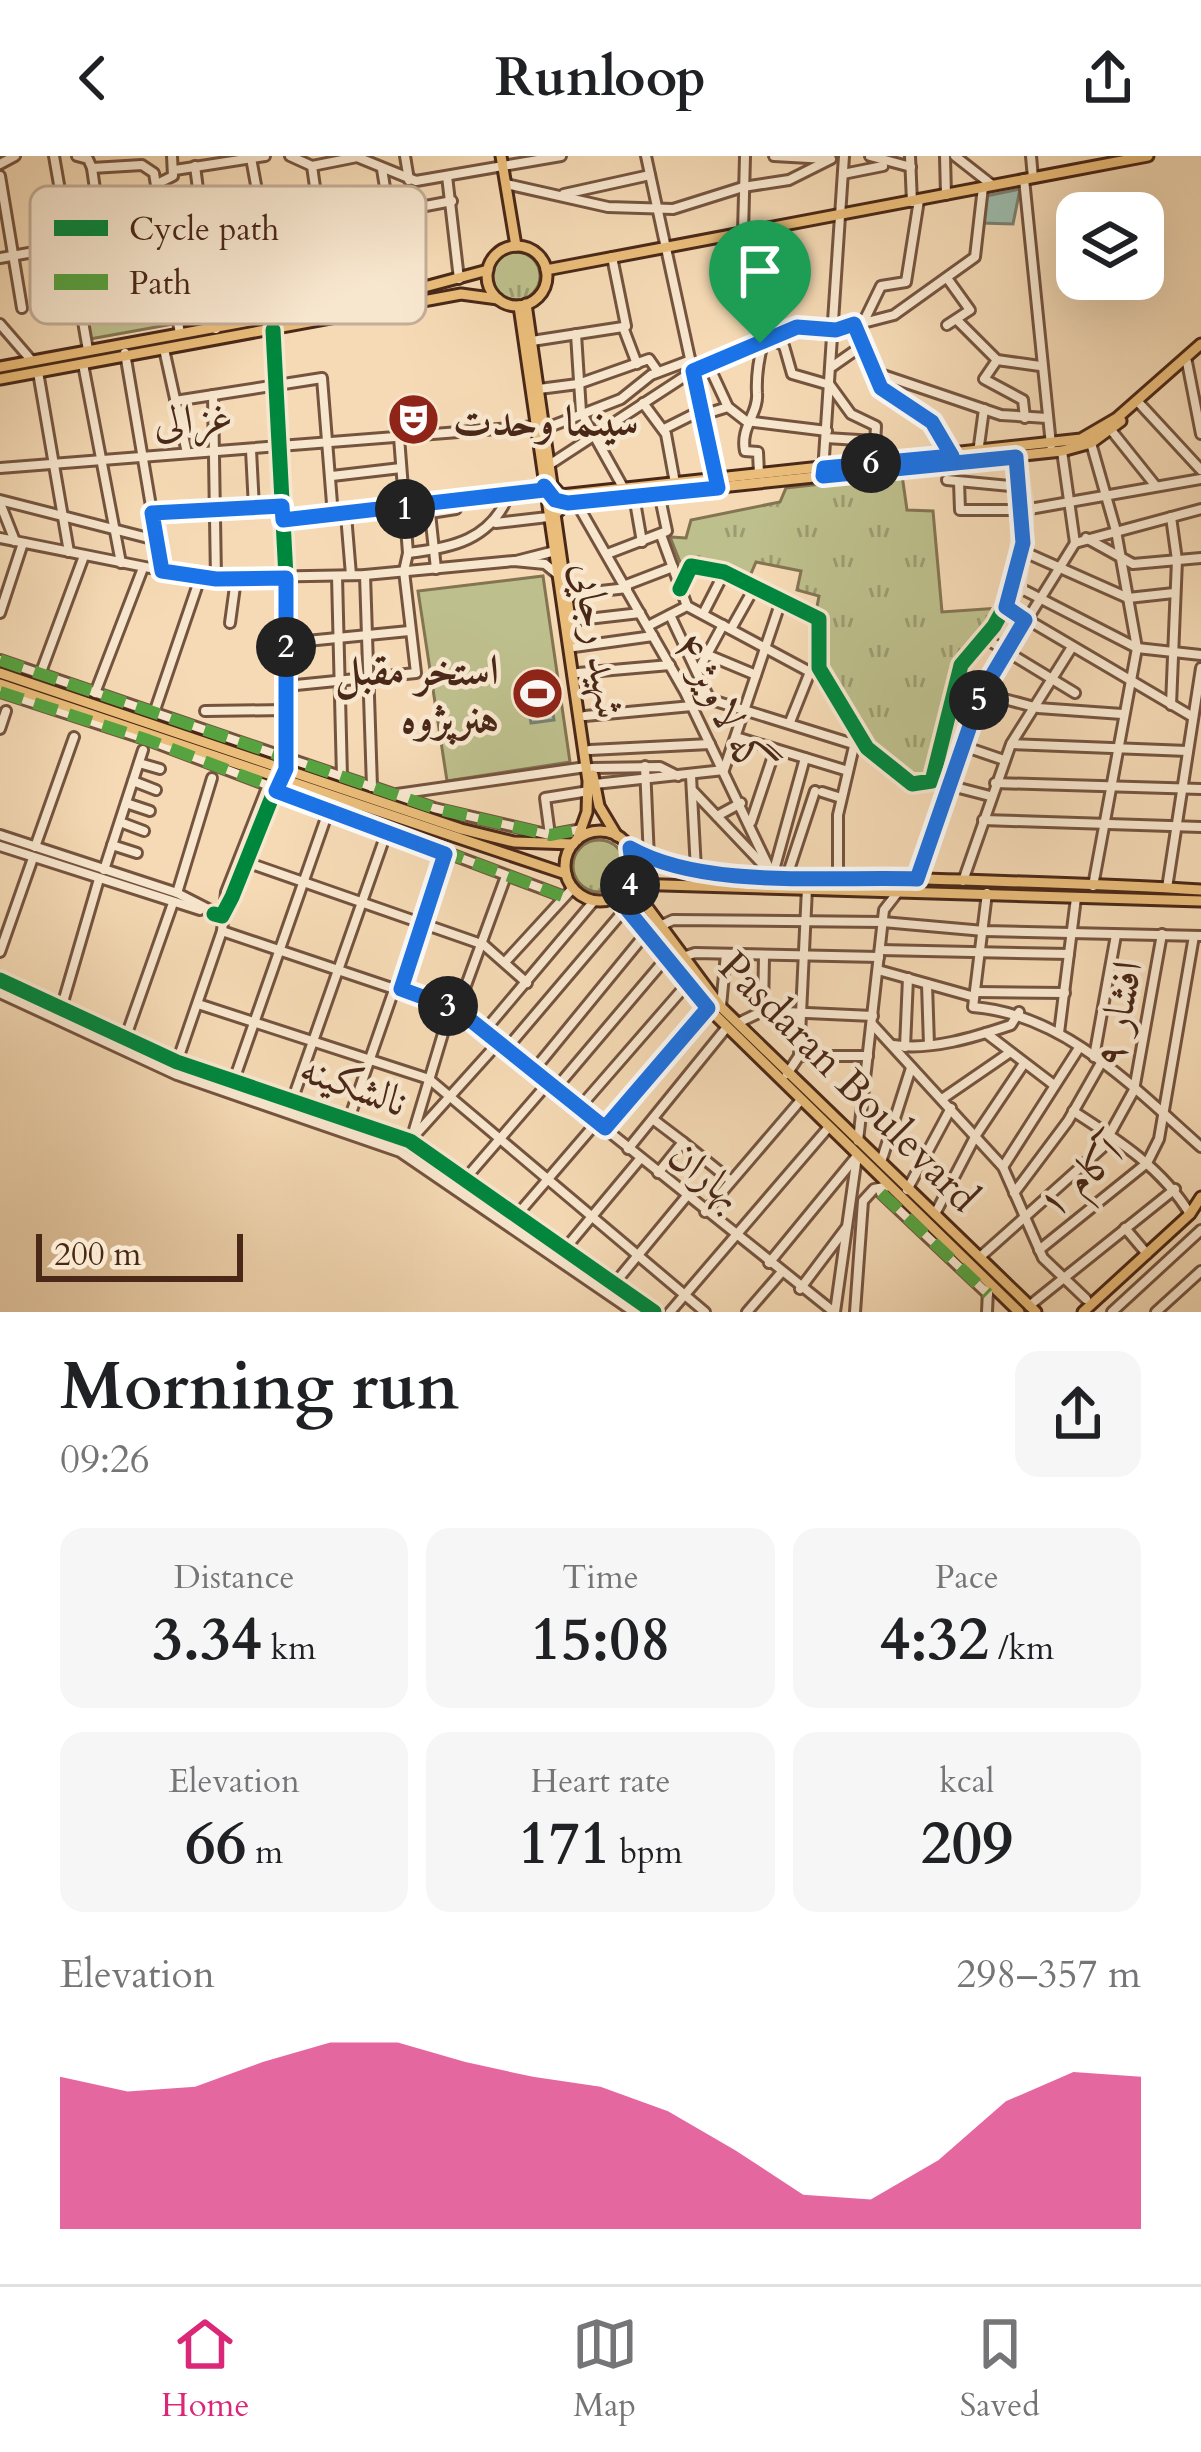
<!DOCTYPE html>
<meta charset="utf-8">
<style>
:root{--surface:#fff;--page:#f6f6f6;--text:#202124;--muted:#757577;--line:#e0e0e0;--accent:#db2777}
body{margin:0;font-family:Cardo,Amiri,serif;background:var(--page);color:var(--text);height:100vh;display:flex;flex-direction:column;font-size:45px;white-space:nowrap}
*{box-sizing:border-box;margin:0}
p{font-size:39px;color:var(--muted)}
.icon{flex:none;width:66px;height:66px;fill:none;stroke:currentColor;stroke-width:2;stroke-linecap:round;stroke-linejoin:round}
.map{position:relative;height:1156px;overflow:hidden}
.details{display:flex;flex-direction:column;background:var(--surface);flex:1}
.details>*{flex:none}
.fabs{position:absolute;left:1056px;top:36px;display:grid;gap:24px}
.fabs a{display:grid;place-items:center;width:108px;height:108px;border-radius:24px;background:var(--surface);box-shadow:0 12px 48px #0002;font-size:60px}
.scale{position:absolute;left:36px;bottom:30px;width:207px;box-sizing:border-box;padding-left:12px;border:6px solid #4a2818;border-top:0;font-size:33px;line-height:42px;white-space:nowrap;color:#4a2818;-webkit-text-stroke:9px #f8e7cf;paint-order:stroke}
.pin{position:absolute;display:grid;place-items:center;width:102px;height:102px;color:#fff;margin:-123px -51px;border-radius:50% 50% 50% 0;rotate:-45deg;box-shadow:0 0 12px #0007}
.pin .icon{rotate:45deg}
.km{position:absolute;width:60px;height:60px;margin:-30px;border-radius:50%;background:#222;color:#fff;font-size:33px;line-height:60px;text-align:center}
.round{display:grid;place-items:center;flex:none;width:126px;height:126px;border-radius:24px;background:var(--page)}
.head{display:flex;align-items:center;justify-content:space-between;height:204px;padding:0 60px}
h1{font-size:66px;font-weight:700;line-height:90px}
.metrics{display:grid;grid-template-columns:repeat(3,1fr);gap:18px;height:204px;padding:12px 60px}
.metrics div{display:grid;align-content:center;border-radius:24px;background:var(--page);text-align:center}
.metrics b{font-size:60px;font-weight:700}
.metrics small{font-size:33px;font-weight:400}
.metrics p{font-size:33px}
.chart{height:336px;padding:24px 60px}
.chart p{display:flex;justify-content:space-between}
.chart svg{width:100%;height:216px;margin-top:12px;fill:var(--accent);opacity:.7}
header{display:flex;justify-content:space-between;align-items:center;height:156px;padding:0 60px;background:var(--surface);font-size:54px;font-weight:700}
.tabs{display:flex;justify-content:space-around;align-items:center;height:168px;border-top:3px solid var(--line);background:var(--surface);font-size:33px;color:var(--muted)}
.tabs a{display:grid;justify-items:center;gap:6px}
.tabs .on{color:var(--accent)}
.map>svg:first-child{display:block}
.green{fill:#bdbf8c;stroke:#847452;stroke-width:3}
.park{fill:url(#park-tufts);stroke:#847452;stroke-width:3}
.water{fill:url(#water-ripples);stroke:#7b8071;stroke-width:3}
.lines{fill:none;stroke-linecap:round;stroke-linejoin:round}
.minor-casing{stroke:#75543f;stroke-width:14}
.major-casing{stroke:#4a2818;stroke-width:15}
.minor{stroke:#f8e7cf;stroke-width:8}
.major{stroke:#eabd7a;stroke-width:9}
.quiet{stroke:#56a340;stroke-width:12;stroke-dasharray:24 12;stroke-linecap:butt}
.cycleway-casing{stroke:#f8e7cf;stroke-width:22}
.cycleway{stroke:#00873e;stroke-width:15}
.route-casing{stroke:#fff;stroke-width:24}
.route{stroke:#1a73e8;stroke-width:15}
.labels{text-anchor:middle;stroke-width:9;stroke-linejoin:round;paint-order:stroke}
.street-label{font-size:42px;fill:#4a2818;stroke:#f8e7cf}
.poi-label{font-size:42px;font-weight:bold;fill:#4a2818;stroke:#f8e7cf;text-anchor:start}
.key{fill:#f8e7cf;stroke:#c4ae98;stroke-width:3}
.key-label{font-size:33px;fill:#4a2818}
</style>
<header><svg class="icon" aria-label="back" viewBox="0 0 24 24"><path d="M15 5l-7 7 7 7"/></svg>Runloop<svg class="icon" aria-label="share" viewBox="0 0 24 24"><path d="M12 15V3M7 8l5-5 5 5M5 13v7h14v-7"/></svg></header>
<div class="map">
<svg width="1201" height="1156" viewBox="0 0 1201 1156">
<defs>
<pattern id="park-tufts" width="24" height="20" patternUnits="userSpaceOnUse" patternTransform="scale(3)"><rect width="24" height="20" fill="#bdbf8c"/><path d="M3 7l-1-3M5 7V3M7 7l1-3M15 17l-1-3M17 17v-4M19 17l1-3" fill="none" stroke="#9c9b71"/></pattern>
<pattern id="water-ripples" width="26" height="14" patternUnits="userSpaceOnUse" patternTransform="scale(3)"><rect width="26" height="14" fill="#9cbbac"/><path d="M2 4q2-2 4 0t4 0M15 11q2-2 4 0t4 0" fill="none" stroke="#81988b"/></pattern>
</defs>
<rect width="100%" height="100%" fill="#f5dab5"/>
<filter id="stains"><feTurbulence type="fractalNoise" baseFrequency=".00167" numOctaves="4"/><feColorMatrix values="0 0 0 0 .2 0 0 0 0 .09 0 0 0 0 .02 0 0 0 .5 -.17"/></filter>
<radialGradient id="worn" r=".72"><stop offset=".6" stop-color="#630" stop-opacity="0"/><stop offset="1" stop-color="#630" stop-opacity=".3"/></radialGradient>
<g class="green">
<polygon points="159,78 173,168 90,183 75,92"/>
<polygon points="543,420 570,606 447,625 418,435"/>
</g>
<g class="park">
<circle cx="516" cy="120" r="24"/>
<polygon points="902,319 907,354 933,355 942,456 1000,452 956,508 928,619 911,623 870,583 824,510 825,461 816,456 819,440 797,434 801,415 756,406 747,427 680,406 670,381 686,382 691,364 780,346 786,332"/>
<circle cx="599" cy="710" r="26"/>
</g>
<g class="water">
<polygon points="1020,33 1013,68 981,67 986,40"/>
<polygon points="548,524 554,564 531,567 524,528"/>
</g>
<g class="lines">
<defs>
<g id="minor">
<polyline points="54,0 88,194"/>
<polyline points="77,0 88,3 92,12 142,9 154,17 180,178"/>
<polyline points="290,0 312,10 357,1 416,25 561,0"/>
<polyline points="405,0 409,24"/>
<polyline points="646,0 717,327"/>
<polyline points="774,0 827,3"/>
<polyline points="870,0 911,11"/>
<polyline points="910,0 912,46"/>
<polyline points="945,0 946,39"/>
<polyline points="955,0 992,29"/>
<polyline points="1031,0 1033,22"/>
<polyline points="251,2 266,83 271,161"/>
<polyline points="0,8 15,0"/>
<polyline points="195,10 216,173"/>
<polyline points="312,10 332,150"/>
<polyline points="92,12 102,83"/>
<polyline points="382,13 402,137"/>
<polyline points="175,14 265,0"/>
<polyline points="843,18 883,10"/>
<polyline points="0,20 22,152"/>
<polyline points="447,20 459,123"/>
<polyline points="1024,23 1051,289"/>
<polyline points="157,28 173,20 172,0"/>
<polyline points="506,28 608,51 673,53 743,31 789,24 831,3"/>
<polyline points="564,38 650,19"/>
<polyline points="743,77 745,0"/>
<polyline points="205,92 452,45"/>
<polyline points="612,101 626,170"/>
<polyline points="0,102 163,73"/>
<polyline points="947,122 970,154 947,169"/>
<polyline points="735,147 760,145 761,74"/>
<polyline points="864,165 881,130 906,126 919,44"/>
<polyline points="959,166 997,204"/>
<polyline points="0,168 32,205"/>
<polyline points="854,168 881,232 932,265 952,300"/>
<polyline points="273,174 286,421 286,604"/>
<polyline points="576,178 581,256 624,333"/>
<polyline points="774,184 784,190 792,218 830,229 851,258 876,270 874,306"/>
<polyline points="532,185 623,171 637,208"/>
<polyline points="164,193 187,297"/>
<polyline points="125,197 162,415"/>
<polyline points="1187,206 1201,278"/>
<polyline points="83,208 121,407"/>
<polyline points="708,208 728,251 746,265 827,275"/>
<polyline points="833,210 863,189"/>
<polyline points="38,216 69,396"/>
<polyline points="874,216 1001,259 1047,262"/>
<polyline points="539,233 578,228 649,203 658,216"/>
<polyline points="213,239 216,423"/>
<polyline points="175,245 322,222 333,360"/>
<polyline points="643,247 666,278 675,327"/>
<polyline points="1140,248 1201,314"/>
<polyline points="702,259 728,251"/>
<polyline points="1025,262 1023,244 984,223 997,204 1040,210"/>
<polyline points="544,273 621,243 651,219 691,204"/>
<polyline points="664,273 702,254"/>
<polyline points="1111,274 1155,329"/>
<polyline points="826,282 875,285"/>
<polyline points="1091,287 1116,375 1137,492 1093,730"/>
<polyline points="251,294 254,352"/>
<polyline points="1062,295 1075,387"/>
<polyline points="978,297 984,253"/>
<polyline points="549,309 693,215 797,171 836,174 894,159 975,101 983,31"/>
<polyline points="0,312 536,270"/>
<polyline points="823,316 844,0"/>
<path d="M759,318l-1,-22 -13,-1c-5,-24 14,-38 12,-58 -1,-18 1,-31 6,-50"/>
<polyline points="332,320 401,312"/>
<polyline points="947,324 1021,331"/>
<polyline points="959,326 960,354 1024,354 1201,323"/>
<polyline points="634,340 642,386"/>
<polyline points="0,344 156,384"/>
<polyline points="576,346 685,536 773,720"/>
<polyline points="0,347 15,385"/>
<polyline points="152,357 282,350"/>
<polyline points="346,359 351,419"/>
<polyline points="1171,361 1177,404 1171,549"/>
<polyline points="283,364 544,334"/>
<polyline points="496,367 548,361"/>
<polyline points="661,379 687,450 810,516 819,512"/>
<polyline points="0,382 200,422 365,419 514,405 545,408 556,417"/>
<polyline points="1086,382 1133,408 1201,402"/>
<polyline points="1075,387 1201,353"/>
<polyline points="1022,395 1128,442 1174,437"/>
<path d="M408,397c44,-5 83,-13 101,-59"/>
<polyline points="607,398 667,375 659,337"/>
<polyline points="516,405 559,394"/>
<polyline points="436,413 430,357 456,353"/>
<polyline points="365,419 372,631"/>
<polyline points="337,420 342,621"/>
<polyline points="626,429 673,411"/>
<polyline points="1016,430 1137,492 1201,499"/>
<polyline points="680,433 691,410 724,416 819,463 819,512 867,592 912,628 932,625 961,509 994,470 1016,430 1024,354 1016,301"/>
<polyline points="566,439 627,432"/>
<polyline points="1006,451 1193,561"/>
<polyline points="0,457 23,387"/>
<polyline points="703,458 724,417"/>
<polyline points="670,459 709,542"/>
<polyline points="570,465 640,457"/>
<polyline points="230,467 236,423"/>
<polyline points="648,470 687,450"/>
<polyline points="731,473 753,434"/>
<polyline points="983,481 1075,537"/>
<polyline points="286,487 409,475"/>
<polyline points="574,491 653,480"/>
<polyline points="708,499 756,519"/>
<polyline points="0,504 434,652 550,679 582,673"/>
<polyline points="699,513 723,469"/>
<polyline points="41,516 84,400"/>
<polyline points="578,517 670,509"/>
<polyline points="286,530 416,517 404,415 408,397 399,281"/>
<polyline points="956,530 1038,552 1122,558"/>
<polyline points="0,536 148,584 562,740"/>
<polyline points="686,536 866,592"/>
<polyline points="95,537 143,412"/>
<polyline points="205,555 286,554"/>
<polyline points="154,557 200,422"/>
<polyline points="585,560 692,550"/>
<polyline points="790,566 810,516"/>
<polyline points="0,573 6,555"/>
<polyline points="736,581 848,615"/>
<polyline points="1012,588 1188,595"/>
<polyline points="963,590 1004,604"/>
<polyline points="590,594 710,588"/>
<polyline points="139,607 160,613"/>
<polyline points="645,610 649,703"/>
<polyline points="592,612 660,611 678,620"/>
<polyline points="691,620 696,714"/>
<polyline points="133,625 156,634"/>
<polyline points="932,625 990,640"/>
<polyline points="995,627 1201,633"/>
<polyline points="595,628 724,614 780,448"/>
<polyline points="694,636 768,714"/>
<polyline points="822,636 841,642"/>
<polyline points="397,638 586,611"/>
<polyline points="126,647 150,655"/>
<polyline points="717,660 741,647"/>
<polyline points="983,664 1201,671"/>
<polyline points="120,666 144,675"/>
<polyline points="751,666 775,594"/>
<polyline points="0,679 177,737 222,760"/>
<polyline points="550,679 545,642 589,635"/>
<polyline points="112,689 137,697"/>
<polyline points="0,690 200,754"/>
<polyline points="35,691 74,581"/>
<polyline points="246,706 484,789 527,827"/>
<polyline points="104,714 143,594"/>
<polyline points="773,718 805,602"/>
<polyline points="787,720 815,635"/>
<polyline points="838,720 838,659 855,586"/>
<polyline points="917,723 981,538 1075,387"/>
<polyline points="963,725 1011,588 1072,491"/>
<polyline points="1167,732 1201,512"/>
<polyline points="177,737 212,622"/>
<path d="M987,737l-14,114c92,7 162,82 228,140"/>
<polyline points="222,760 283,618"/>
<polyline points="660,770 673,764 883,766 984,775 1201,780"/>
<polyline points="222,775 457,854 834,1156"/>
<polyline points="880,794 1069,798"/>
<polyline points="0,796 33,702"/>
<polyline points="683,801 695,797 879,801"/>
<polyline points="505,806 573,732"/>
<polyline points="878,814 971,840"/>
<polyline points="0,824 177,906 410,985 654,1156"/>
<polyline points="927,828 929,889"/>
<polyline points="401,833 445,698"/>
<polyline points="977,836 1065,837"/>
<polyline points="0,837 177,919 400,996 634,1156"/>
<polyline points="198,848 429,923 705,1156"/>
<polyline points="721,850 726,798"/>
<polyline points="61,853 99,723"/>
<polyline points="457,854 506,720"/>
<polyline points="763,855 764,800"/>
<polyline points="738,867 763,855 873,860"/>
<polyline points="872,868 1003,1011 1043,1102 1086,1143"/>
<polyline points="486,873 594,745"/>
<polyline points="986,877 1054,929"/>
<polyline points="1059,877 1076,742"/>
<polyline points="125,883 173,747"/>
<path d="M893,889c38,6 82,-8 118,-20l8,-13"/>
<polyline points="905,891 908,822"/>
<polyline points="507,892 626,752"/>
<polyline points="799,900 868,900"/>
<polyline points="1094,901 1116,779"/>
<polyline points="177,906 222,775 226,736 268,629"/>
<polyline points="534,914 647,776"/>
<polyline points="787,918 799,900 807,732"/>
<polyline points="234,924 328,656"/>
<polyline points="556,932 667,801"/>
<polyline points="942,943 1009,897"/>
<polyline points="292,945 387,675"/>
<polyline points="580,951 688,827"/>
<path d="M1073,955c45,29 89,57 117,103"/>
<polyline points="349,963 395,831"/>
<polyline points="654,964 683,986 658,1017"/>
<polyline points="605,972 708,852"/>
<polyline points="411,984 451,851"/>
<polyline points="858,985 884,754 898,736"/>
<polyline points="683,986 730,1024"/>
<polyline points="408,987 499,886"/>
<polyline points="628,993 727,871"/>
<polyline points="881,1006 911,912"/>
<polyline points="1003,1011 1079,892"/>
<polyline points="466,1022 549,926"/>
<polyline points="907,1034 951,952"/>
<polyline points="881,1037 988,1138"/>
<polyline points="1014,1037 1068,965 1101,907"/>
<polyline points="705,1056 800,945"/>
<polyline points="935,1058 976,979 1023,909"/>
<polyline points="517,1059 597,966"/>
<polyline points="1125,1072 1147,1098"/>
<polyline points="564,1094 640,1003"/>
<polyline points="1039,1094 1147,1007 1159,983 1194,780"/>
<polyline points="980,1101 1102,992 1134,934 1162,778"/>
<polyline points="769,1107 856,1001"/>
<polyline points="615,1127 686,1041"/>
<polyline points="800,1133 846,1072"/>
<polyline points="1029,1150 1175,1033"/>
<polyline points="670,1156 828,972"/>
<polyline points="747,1156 780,1118"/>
<polyline points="835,1156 857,1000"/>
<polyline points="855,1156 863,1045 874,1033 889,1030"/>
<polyline points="987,1156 988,1134"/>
<polyline points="1112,1156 1201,1074"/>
<polyline points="1156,1156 1201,1115"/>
</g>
<g id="major">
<polyline points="501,0 516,90"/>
<circle cx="517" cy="120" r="30"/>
<polyline points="546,114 1148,0"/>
<polyline points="526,148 552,329 561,339 1081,283 1117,262 1201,188"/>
<polyline points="519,150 588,625 587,656 577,684"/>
<polyline points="0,211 402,137 488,114"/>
<polyline points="0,223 461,138 498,143"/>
<polyline points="544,330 555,344 568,347 1062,295 1091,287 1121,265"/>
<polyline points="568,347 555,358 573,484"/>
<polyline points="0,517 461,673 514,686 573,688"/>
<polyline points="0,528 566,718"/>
<polyline points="593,619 599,650 617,680"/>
<circle cx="600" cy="710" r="35"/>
<path d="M630,692c68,39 162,27 237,29 111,4 223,6 334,13"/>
<polyline points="630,728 721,851 1036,1156"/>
<polyline points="630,728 1201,745"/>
<polyline points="617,741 708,852 1019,1156"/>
<polyline points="1083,1156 1190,1058 1201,1041"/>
</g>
</defs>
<use href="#minor" class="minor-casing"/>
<use href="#major" class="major-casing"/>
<use href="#minor" class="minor"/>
<use href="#major" class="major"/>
<g class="quiet">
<polyline points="0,504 434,652 550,679 582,673"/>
<polyline points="0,536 148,584 562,740"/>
<polyline points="881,1037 988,1138"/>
</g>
<defs>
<g id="cycleway">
<polyline points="680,433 691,410 724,416 819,463 819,512 867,592 912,628 932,625 961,509 994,470 1016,430 1024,354 1016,301"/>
<polyline points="214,758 222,760 232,741 286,606 286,421 273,174"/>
<polyline points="0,824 177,906 410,985 654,1156"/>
</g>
</defs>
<use href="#cycleway" class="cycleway-casing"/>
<use href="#cycleway" class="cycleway"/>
</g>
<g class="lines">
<defs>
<path id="route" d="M854,168l27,64 51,34 20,34 -128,12 -1,8 193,-19 7,86 -17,64 19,13 -44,74 -64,185c-84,-3 -213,11 -287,-31l4,28 -17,21 91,111 -103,120 -147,-118 -57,-21 44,-135 -169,-63 10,-22v-191l-70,1 -54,-8 -10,-58 130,-7 1,14 261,-30v-4l11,14 13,3 150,-15 -25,-117 104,-44 39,3z"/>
</defs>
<use href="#route" class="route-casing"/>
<use href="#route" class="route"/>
</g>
<defs>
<symbol id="theatre-disc" viewBox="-11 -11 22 22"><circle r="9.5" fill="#8f2418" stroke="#f8e7cf"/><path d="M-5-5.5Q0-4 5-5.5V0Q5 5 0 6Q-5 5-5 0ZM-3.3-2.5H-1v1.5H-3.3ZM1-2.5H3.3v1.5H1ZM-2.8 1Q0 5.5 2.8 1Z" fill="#fff"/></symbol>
<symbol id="stadium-disc" viewBox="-11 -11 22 22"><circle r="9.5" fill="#8f2418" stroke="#f8e7cf"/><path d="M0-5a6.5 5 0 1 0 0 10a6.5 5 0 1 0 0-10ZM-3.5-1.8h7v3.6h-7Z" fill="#fff"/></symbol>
</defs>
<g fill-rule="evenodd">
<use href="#theatre-disc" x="384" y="234" width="59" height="59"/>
<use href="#stadium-disc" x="508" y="508" width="59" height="59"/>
</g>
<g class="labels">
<g class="street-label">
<text transform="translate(193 262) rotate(-4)" y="15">غزالی</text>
<text transform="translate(600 484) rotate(81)" y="15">شهید رجایی</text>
<text transform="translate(723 548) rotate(62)" y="15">گه لاویژ ۴</text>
<text transform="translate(1117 858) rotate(-79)" y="15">افشار ۹</text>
<text transform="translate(850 925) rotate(45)" y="15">Pasdaran Boulevard</text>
<text transform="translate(354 928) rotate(20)" y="15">نالشکینه</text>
<text transform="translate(707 1018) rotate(39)" y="15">بهاران</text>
<text transform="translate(1079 1021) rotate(-40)" y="15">آکام ۱</text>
</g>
<g class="poi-label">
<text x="453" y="279">سینما وحدت</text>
<text x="499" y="528" text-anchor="end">استخر مقبل<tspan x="499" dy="48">هنرپژوه</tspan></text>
</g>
</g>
<rect x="30" y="30" width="396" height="138" rx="18" class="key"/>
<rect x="54" y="64" width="54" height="16" fill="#00873e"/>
<rect x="54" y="118" width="54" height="16" fill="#56a340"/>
<g class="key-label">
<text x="129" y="84">Cycle path</text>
<text x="129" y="138">Path</text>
</g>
<rect width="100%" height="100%" filter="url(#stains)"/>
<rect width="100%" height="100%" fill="url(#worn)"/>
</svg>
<div class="fabs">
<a><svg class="icon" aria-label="layers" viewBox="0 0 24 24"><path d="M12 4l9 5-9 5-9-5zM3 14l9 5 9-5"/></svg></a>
</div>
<div class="scale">200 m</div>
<div class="pin" style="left:760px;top:187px;background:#1e9e55"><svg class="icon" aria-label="arrive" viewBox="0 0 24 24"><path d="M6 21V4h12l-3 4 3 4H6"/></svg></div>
<b class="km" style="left:405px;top:353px">1</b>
<b class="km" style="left:286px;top:491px">2</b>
<b class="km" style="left:448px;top:850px">3</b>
<b class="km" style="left:630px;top:729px">4</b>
<b class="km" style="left:979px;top:544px">5</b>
<b class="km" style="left:871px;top:307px">6</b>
</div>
<section class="details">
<div class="head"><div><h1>Morning run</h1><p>09:26</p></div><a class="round"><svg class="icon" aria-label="share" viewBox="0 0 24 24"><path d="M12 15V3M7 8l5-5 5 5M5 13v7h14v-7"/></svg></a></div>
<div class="metrics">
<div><p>Distance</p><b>3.34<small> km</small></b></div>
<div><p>Time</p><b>15:08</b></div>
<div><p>Pace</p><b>4:32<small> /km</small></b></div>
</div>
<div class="metrics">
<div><p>Elevation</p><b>66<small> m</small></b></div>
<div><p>Heart rate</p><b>171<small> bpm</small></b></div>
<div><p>kcal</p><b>209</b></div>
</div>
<div class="chart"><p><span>Elevation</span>298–357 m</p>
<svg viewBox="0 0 160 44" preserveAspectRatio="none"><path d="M0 44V13L10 16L20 15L30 10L40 6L50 6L60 10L70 13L80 15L90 20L100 28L110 37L120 38L130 30L140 18L150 12L160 13V44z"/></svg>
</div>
</section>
<nav class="tabs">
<a class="on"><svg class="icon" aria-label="home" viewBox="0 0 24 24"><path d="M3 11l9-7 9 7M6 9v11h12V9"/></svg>Home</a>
<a><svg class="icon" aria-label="map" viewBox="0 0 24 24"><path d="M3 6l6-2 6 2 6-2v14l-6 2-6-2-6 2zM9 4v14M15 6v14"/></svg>Map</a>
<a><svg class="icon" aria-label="saved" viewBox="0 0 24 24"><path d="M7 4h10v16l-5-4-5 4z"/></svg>Saved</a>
</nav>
